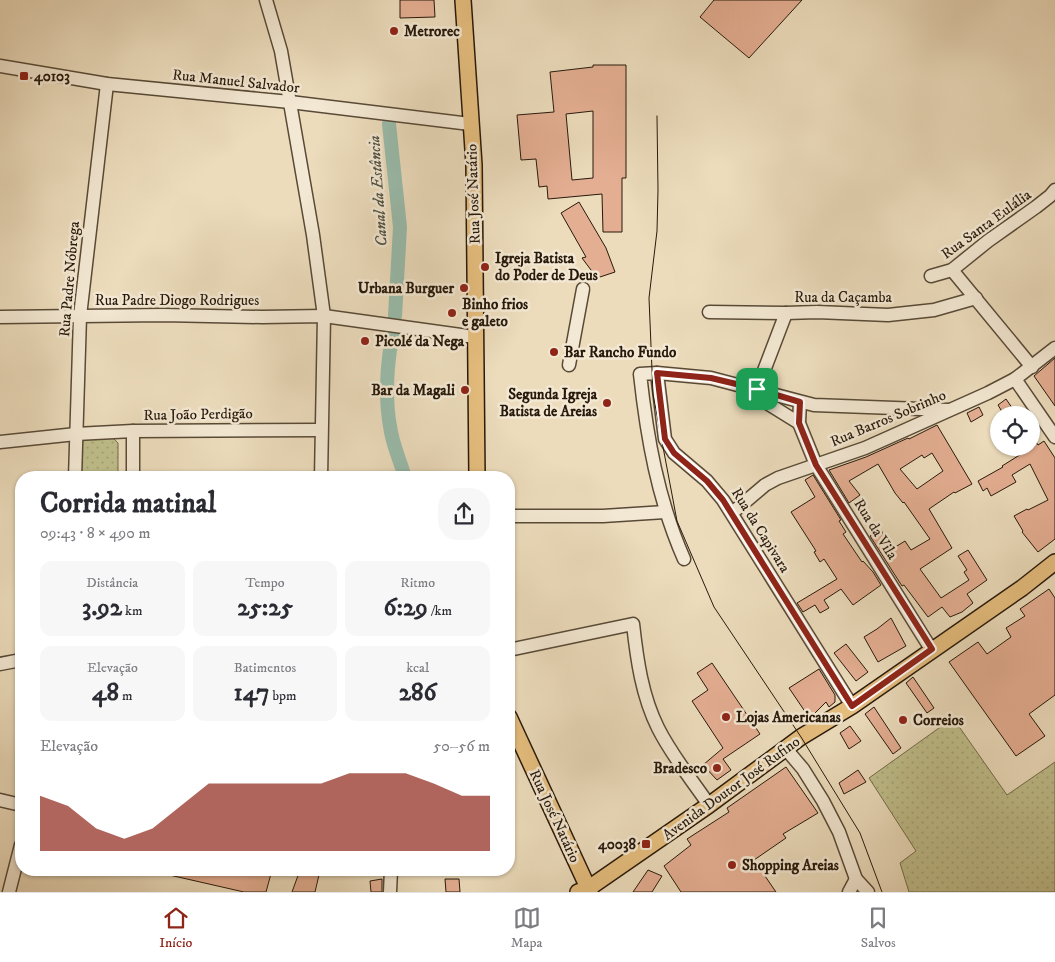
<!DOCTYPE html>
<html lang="pt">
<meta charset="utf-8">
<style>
:root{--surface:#fff;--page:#f7f7f7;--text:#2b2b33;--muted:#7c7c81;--line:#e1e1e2;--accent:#8f2418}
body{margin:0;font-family:"IM FELL DW Pica",serif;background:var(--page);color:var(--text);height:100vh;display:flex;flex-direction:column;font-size:19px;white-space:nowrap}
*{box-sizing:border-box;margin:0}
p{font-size:16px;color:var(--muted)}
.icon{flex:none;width:28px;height:28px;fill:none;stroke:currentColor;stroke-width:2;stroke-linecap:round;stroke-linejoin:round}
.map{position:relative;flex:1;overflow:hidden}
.drawer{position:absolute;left:15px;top:471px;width:500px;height:405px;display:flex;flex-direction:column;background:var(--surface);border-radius:20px;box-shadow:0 1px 4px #0004}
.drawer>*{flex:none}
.buttons{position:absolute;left:990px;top:406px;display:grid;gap:10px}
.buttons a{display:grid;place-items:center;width:50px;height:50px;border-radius:50%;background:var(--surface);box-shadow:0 1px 4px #0004;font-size:25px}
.pin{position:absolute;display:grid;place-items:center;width:42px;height:42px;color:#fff;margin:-21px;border-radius:10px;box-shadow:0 2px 8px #0006}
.round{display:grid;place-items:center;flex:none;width:52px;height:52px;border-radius:20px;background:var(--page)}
.overview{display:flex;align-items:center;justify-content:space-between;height:85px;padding:0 25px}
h1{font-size:28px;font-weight:700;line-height:38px}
.metrics{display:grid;grid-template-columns:repeat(3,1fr);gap:8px;height:85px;padding:5px 25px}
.metrics div{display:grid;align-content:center;border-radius:12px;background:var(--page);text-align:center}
.metrics b{font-size:25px;font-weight:700}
.metrics small{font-size:14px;font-weight:400}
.metrics p{font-size:14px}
.chart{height:140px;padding:10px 25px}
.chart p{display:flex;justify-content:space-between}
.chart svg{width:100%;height:90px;margin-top:5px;fill:var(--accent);opacity:.7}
.menu{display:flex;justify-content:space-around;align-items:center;height:70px;border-top:1px solid var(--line);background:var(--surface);font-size:14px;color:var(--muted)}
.menu a{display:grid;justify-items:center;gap:2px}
.menu .on{color:var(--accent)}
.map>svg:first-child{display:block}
.grass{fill:url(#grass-dots);stroke:#736c4b}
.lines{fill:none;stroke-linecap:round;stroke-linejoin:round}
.canal{stroke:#99bcac;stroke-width:14}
.building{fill:#e4ae92;stroke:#27190b;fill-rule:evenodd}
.minor-casing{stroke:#584a37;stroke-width:15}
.major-casing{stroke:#27190b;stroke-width:18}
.minor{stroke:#f3e8d3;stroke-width:12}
.major{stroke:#e6be7e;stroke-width:15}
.tram{stroke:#27190b;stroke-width:1}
.route-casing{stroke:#fff;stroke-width:10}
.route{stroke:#8f2418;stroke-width:6}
.poi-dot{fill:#8f2418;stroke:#f3e8d3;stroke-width:2}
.labels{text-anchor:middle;stroke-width:5;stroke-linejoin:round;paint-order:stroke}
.poi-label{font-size:15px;font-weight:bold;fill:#27190b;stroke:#f3e8d3;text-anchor:start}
.street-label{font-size:15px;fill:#27190b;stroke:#f3e8d3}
.water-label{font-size:16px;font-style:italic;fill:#4f5243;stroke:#f3e8d3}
</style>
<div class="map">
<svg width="1055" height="892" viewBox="0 0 1055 892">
<defs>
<pattern id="grass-dots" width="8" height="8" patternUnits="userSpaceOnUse" patternTransform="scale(1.25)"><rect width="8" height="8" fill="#bfbe8b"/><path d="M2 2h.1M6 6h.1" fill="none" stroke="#a4a377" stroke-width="1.8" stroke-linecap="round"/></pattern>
</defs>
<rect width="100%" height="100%" fill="#ecdcbc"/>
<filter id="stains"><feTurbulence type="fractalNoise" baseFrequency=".004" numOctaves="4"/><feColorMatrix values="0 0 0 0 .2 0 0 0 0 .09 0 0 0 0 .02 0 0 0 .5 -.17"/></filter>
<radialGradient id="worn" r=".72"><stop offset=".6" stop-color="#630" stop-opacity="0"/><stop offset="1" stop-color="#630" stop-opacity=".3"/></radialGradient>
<g class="grass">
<polygon points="112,437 118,443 118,477 76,478 76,439"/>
<polygon points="953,718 1007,795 1055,762 1055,892 909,892 900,863 916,851 869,778"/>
</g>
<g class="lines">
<g class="canal">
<polyline points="389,124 400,227 395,316"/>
<path d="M394,327c-7,34 -10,71 -3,105 3,16 10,31 14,46"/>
</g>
</g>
<g class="building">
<polygon points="400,0 434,0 435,17 400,18"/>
<polygon points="714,0 802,0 749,58 700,17"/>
<path d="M593,65h33v113h-4v54h-19l-1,-38 -54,5 -1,-13 -8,1 -3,-28 -15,1 -4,-45 37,-3 -4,-40 43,-5zM593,111v67l-21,2 -6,-66z"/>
<polygon points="579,202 606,248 615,272 597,278 582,258 586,257 561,213"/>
<polygon points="1055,358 1055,406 1034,376"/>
<polygon points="1006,399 1017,415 1004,415 998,405"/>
<polygon points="979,407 983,415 971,422 967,413"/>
<path d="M937,425l35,59 -17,9 -1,-1 -25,17 23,39 -32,21 21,29 28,-18 -5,-8 3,-2 -9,-14 10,-6 19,30 -20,14 6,9 -11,9 -12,5 -8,-10 -14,10 -24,-32 -2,1 -32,-50 11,-6 11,19 13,-8 6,9 19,-11 -26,-37 -1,1 -8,-10 -17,-29 -29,17 11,14 -11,8 -20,-33 37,-13 42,-19 1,1zM932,453l11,18 -26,18 -17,-20 22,-14 2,3z"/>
<polygon points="1031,434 1038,445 1044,441 1055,458 1055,539 1038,552 1022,532 1023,531 1014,516 1027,509 1028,510 1048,500 1030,464 1012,475 1016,482 991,496 987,488 983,491 978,481 1003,467 1002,466 1026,451 1024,448 1031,448"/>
<polygon points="813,475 841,520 839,521 846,532 843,534 862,562 863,561 873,572 881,585 853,605 841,589 824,600 829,608 820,613 815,605 803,612 797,603 837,579 824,559 820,562 814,552 816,551 791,512 815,497 805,480"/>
<polygon points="1049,589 1055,598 1055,695 1029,714 1045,736 1016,756 949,662 978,642 987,654 1011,637 1006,628 1025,616 1020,609"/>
<polygon points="891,618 906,646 878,662 864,637 877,629"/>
<polygon points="846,644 868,672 856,681 834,653"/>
<polygon points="712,663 760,734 723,759 731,770 717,780 703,765 723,748 692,701 708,690 697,673"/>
<polygon points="819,669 835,695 835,702 829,707 826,702 813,715 806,713 789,688"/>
<polygon points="913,677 934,708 927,713 906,683"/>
<polygon points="874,707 901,748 893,754 865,714"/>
<polygon points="850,726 861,741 849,749 840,733"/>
<polygon points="786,767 818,813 783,834 786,838 754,860 776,892 681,892 664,866 691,845 687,839 729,812 727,808"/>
<polygon points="858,770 866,782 844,794 839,783"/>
<polygon points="166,870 272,870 266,892 244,892 165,874"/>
<polygon points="300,870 317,870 316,874 319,875 315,892 292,892"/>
<polygon points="648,870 662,876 652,892 633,892"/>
<polygon points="382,879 382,892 371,892 370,881"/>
<polygon points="445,879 459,879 460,892 446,892"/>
</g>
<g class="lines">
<defs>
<g id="minor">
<polyline points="266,0 281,51 313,235 324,316 321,478"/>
<polyline points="0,66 107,84 290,102 470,124"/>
<polyline points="952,270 1032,367"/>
<polyline points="931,276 952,270 988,241 1036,207 1050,196 1055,190"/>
<polyline points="709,312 786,313 817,312 888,315 934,310 976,298"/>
<polyline points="0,317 163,315 262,317 324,316 475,337"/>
<polyline points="569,365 583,289"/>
<polyline points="657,373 665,439 674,453 707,481 723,500 852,706"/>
<polyline points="1015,379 1055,437"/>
<polyline points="757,389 786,313"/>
<polyline points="746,390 799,423"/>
<polyline points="800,402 799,423 816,465 931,649"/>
<polyline points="0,442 76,434 133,431 321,430"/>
<polyline points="75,478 80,316 107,84"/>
<polyline points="133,478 133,431"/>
<polyline points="732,513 765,485 778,478 865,448 988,393 1015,379 1055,348"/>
<polyline points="509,516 603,516 665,512"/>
<path d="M684,559c-26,-59 -37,-121 -44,-185l17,-1 54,5 103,27 134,5"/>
<path d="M509,650l124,-26c4,36 9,72 25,104 14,28 34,52 51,77"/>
<polyline points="0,664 21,660"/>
<polyline points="786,749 803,769 823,801 839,832 856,879 868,892"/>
<polyline points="0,800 21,805"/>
<polyline points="9,892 21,845"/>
<polyline points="390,892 391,870"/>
<polyline points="849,892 856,879"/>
</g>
<g id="major">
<polyline points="463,0 474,165 477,478"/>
<polyline points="509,717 590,892"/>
<polyline points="578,892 589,888 709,805 801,737 852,706 1022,588 1055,562"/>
</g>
</defs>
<use href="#minor" class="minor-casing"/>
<use href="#major" class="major-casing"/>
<use href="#minor" class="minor"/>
<use href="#major" class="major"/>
<polyline class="tram" points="657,116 658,190 657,231 649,298 653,394 677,521 714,607 801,737 860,833 882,892"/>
</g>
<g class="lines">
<defs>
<polygon id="route" points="657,373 711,378 753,388 800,402 799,423 816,465 932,649 852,706 723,500 707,481 674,453 665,439"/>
</defs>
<use href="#route" class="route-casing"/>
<use href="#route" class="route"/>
</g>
<g class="poi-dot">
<circle cx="394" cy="31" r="5"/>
<rect x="19" y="71" width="10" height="10" rx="2.5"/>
<circle cx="485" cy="267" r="5"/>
<circle cx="464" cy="288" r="5"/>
<circle cx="452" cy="313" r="5"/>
<circle cx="365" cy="341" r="5"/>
<circle cx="554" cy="352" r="5"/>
<circle cx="465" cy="390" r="5"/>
<circle cx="607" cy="403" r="5"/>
<circle cx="726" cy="717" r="5"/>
<circle cx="903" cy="720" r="5"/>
<circle cx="717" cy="768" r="5"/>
<rect x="641" y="839" width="10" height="10" rx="2.5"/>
<circle cx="732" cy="865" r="5"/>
</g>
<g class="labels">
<g class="poi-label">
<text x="404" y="36">Metrorec</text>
<text x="34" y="81">40103</text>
<text x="495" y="263">Igreja Batista<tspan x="495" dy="17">do Poder de Deus</tspan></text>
<text x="454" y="293" text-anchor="end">Urbana Burguer</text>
<text x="462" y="309">Binho frios<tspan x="462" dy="17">e galeto</tspan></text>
<text x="375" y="346">Picolé da Nega</text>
<text x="564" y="357">Bar Rancho Fundo</text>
<text x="455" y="395" text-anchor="end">Bar da Magali</text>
<text x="597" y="399" text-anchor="end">Segunda Igreja<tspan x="597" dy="17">Batista de Areias</tspan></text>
<text x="736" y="722">Lojas Americanas</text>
<text x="913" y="725">Correios</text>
<text x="707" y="773" text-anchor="end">Bradesco</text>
<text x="636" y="849" text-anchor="end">40038</text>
<text x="742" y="870">Shopping Areias</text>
</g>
<g class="street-label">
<text transform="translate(236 81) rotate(6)" y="5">Rua Manuel Salvador</text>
<text transform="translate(473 194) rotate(-92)" y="5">Rua José Natário</text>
<text transform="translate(986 224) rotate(-36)" y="5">Rua Santa Eulália</text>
<text transform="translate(69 279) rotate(-85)" y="5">Rua Padre Nóbrega</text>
<text x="843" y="302">Rua da Caçamba</text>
<text x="177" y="305">Rua Padre Diogo Rodrigues</text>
<text transform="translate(198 414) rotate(-1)" y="5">Rua João Perdigão</text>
<text transform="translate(888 418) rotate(-23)" y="5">Rua Barros Sobrinho</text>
<text transform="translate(876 529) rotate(58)" y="5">Rua da Vila</text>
<text transform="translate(761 530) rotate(58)" y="5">Rua da Capivara</text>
<text transform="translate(731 788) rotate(-36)" y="5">Avenida Doutor José Rufino</text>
<text transform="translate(555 816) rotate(65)" y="5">Rua José Natário</text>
</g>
<g class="water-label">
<text transform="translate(377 191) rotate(-94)" y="6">Canal da Estância</text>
</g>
</g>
<rect width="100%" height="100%" filter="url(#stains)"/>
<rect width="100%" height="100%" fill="url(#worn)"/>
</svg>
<div class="buttons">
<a><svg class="icon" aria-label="locate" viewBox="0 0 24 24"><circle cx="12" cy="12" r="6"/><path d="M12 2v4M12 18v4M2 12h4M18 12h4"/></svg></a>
</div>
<div class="pin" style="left:757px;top:389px;background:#1e9e55"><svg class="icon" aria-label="arrive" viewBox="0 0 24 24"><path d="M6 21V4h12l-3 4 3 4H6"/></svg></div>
<section class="drawer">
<div class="overview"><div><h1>Corrida matinal</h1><p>09:43 · 8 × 490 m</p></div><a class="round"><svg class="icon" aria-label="share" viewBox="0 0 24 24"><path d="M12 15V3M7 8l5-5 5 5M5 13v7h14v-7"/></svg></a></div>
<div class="metrics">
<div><p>Distância</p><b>3.92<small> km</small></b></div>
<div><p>Tempo</p><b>25:25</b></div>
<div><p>Ritmo</p><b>6:29<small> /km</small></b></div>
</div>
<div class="metrics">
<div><p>Elevação</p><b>48<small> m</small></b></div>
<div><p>Batimentos</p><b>147<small> bpm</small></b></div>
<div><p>kcal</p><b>286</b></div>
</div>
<div class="chart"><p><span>Elevação</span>50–56 m</p>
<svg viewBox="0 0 160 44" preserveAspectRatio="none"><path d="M0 44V17L10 22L20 33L30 38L40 33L50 22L60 11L70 11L80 11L90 11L100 11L110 6L120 6L130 6L140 11L150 17L160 17V44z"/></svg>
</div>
</section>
</div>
<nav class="menu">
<a class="on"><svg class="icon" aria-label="home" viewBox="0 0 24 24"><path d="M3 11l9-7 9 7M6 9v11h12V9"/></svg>Início</a>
<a><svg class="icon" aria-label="map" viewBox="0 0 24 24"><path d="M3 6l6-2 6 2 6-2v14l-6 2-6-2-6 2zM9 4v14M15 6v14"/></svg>Mapa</a>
<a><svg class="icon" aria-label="saved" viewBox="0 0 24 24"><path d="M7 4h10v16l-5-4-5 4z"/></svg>Salvos</a>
</nav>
